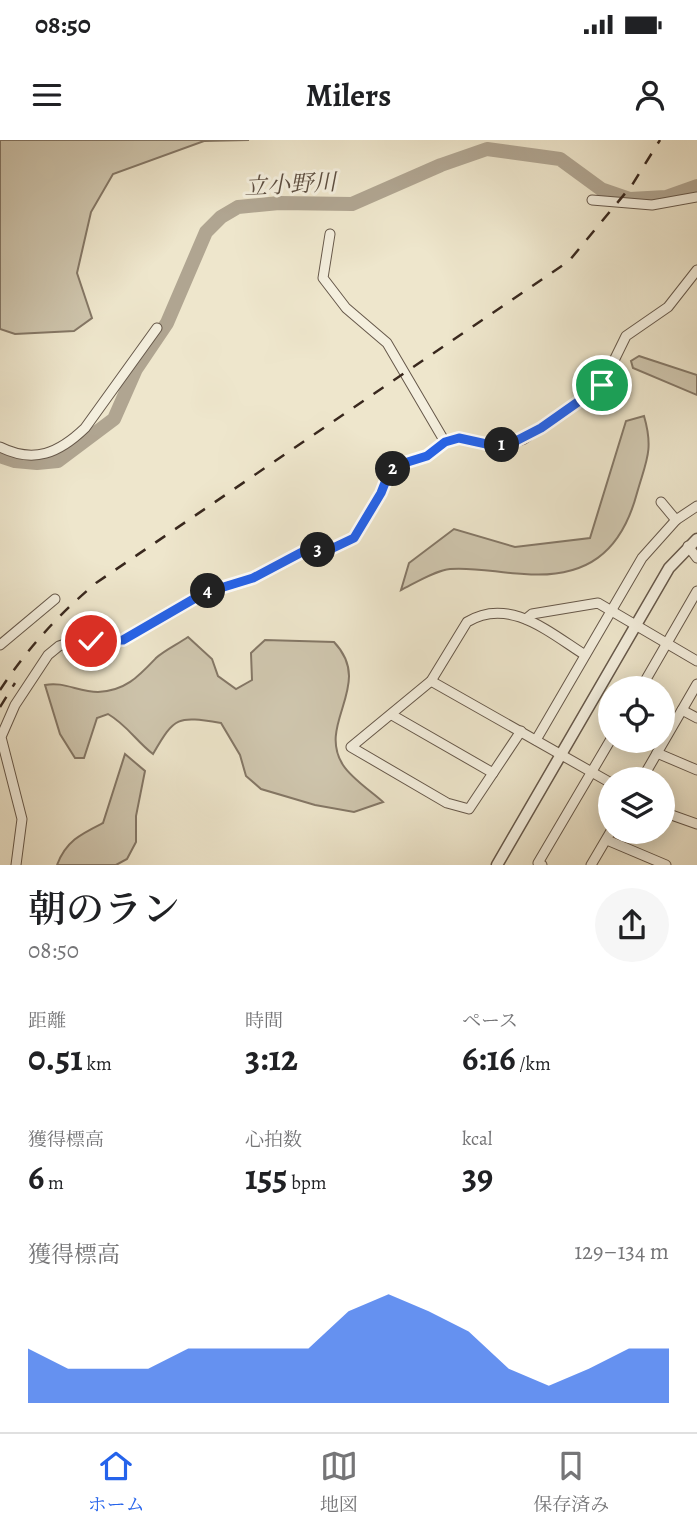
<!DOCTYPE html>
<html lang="ja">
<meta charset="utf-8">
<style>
:root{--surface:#fff;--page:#f6f6f6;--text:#202124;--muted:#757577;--line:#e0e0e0;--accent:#2563eb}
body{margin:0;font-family:Alegreya,"Noto Serif JP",serif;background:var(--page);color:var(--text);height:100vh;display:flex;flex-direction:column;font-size:26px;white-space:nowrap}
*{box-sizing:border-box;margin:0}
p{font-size:23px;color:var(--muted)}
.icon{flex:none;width:38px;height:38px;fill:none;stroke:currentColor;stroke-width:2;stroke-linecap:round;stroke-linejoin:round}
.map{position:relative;height:725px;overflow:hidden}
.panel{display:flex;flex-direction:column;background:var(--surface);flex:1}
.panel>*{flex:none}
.controls{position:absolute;left:598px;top:536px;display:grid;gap:14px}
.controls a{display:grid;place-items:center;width:77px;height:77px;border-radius:50%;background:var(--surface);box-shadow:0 4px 18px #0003;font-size:35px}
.pin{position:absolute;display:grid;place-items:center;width:60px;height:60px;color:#fff;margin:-30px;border:4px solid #fff;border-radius:50%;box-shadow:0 2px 7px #0007}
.km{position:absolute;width:35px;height:35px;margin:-18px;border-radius:50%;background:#222;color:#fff;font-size:19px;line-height:35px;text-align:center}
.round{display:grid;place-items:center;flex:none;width:74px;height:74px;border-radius:37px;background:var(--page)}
.overview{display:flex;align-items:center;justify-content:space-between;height:119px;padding:0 28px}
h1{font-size:38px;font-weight:600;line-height:52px}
.stats{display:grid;grid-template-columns:repeat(3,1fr);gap:10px;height:119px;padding:7px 28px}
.stats div{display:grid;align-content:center}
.stats b{font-size:35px;font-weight:600}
.stats small{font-size:19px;font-weight:400}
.stats p{font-size:19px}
.chart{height:196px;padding:14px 28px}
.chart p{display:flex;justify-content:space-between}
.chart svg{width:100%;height:126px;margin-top:7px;fill:var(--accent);opacity:.7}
.status{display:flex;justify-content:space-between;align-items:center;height:49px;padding:0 35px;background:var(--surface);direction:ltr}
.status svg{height:19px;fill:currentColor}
header{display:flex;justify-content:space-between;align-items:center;height:91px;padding:0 28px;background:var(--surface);font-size:32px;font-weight:600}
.menu{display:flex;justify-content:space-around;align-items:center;height:98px;border-top:2px solid var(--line);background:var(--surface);font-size:19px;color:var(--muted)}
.menu a{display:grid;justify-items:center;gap:4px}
.menu .on{color:var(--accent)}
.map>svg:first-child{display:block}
.green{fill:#cfc6ae;stroke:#847766;stroke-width:2}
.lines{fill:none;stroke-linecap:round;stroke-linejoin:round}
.river{stroke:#b0a591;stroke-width:14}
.minor-casing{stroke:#66584a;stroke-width:11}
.tertiary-casing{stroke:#66584a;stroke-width:13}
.minor{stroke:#f4efde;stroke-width:9}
.tertiary{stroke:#f4efde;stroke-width:10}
.rail{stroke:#39281e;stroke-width:2.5;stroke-dasharray:12 12;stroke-linecap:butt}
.route-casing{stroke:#fff;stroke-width:14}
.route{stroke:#2563eb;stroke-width:9}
.labels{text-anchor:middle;stroke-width:6;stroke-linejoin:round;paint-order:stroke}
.water-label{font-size:23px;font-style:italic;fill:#5d4e40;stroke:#f4efde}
</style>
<div class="status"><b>08:50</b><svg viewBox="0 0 49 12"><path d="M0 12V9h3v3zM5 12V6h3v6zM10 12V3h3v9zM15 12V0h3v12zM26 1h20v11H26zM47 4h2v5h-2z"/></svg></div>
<header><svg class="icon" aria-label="menu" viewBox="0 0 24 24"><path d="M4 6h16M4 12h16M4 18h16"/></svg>Milers<svg class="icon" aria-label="person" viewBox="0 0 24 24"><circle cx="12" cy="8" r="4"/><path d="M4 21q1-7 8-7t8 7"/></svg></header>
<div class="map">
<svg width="697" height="725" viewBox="0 0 697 725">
<rect width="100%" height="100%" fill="#eee6cc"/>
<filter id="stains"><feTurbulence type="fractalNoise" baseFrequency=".00286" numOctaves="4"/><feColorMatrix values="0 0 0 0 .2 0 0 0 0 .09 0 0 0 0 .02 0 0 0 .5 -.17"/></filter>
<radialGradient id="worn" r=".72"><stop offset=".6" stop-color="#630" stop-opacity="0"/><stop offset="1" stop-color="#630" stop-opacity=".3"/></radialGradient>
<g class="green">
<polygon points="0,0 249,0 204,1 113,34 91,72 77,133 92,178 74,191 15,194 0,189"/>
<polygon points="639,216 697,235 697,255 633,228 631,221"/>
<path d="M644,276c10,34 2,45 -7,77 -16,60 -51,86 -113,81 -25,-1 -49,-7 -74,-5 -16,2 -35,14 -49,21l8,-27 45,-34 61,18 75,-9 36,-117z"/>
<path d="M188,497l24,22 6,17 18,13 16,-9 -1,-27 14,-13 69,2c41,43 -18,81 9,123 9,14 28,26 40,37l-29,10 -39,-7 -54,-16 -15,-13 -6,-21 -19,-32c-44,-7 -46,-7 -68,31 -17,-13 -26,-29 -45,-40l-11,4 -13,40h-9l-15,-24 -15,-49c18,-4 34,7 53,7 27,-1 40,-15 58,-34 9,-8 22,-14 32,-21z"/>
<path d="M125,614l20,17 -9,45v26l-9,17 -11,6h-59c9,-24 24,-31 46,-42z"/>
</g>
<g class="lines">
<polyline class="river" points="0,316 15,321 37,323 58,321 114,279 136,229 167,183 206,92 221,77 238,67 279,63 352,64 441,25 487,9 560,19 601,49 630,59 666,57 697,46"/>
<defs>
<g id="minor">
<polyline points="592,60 652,65 697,57"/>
<polyline points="330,94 323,138 346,168 387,203 445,302"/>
<path d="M0,307c34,17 59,6 85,-19l72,-100"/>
<polyline points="661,362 676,380"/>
<polyline points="688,406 697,418"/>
<polyline points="526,479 532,474 598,463 697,521"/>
<polyline points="0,505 55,459"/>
<polyline points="431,541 611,643"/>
<polyline points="641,548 697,451"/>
<polyline points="682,570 697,578"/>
<polyline points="392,575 493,633"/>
<path d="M521,591l-52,78 -22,-6 -96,-56 80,-66 36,-59c42,-26 83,11 118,33"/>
<polyline points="536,600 642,418 676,380 697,366"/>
<polyline points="657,613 697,630"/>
<polyline points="642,639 697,544"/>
<polyline points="663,672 697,684"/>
<polyline points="607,700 666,725"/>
<polyline points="16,725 22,679 1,597 15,565 48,515 59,506 77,500 123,500 204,453 253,438 304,411 333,408 354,398 381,353 388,335 398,325 427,316 445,302 459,298 491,305 507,305 524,299 602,245 626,196 668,167 697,130"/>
<polyline points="542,725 538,723 611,599"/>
<polyline points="591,725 611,691"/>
</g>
<polyline id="tertiary" points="497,725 669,428 697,399"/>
</defs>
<use href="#minor" class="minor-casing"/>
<use href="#tertiary" class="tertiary-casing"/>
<use href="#minor" class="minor"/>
<use href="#tertiary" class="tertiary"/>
<g class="rail">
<path d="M0,550c27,-41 58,-75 96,-107l473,-322 63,-76 28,-45"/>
<polyline points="0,567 15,543"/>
</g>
</g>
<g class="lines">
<defs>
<polyline id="route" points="91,501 123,500 204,453 253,438 304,411 333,408 354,398 381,353 388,335 398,325 427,316 445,302 459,298 491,305 508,305 541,288 602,245"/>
</defs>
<use href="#route" class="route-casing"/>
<use href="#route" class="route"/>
</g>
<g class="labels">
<g class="water-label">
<text transform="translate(290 44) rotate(-3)" y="8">立小野川</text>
</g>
</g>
<rect width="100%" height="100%" filter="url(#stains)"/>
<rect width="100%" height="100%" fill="url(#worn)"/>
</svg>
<div class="controls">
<a><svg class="icon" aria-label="locate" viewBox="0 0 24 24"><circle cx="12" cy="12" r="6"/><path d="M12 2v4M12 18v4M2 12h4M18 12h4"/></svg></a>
<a><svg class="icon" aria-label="layers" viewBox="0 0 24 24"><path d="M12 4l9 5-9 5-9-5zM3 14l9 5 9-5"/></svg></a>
</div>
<div class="pin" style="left:602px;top:245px;background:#1e9e55"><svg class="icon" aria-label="arrive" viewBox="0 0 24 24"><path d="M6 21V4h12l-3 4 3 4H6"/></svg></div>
<div class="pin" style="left:91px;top:501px;background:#d93025"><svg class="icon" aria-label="check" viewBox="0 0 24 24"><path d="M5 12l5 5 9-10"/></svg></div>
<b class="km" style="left:502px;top:305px">1</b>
<b class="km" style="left:393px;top:329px">2</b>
<b class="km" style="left:318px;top:410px">3</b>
<b class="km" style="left:208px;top:451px">4</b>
</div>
<section class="panel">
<div class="overview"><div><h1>朝のラン</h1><p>08:50</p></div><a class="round"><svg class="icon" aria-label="share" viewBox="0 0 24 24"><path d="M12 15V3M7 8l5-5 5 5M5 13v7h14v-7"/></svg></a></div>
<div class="stats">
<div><p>距離</p><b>0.51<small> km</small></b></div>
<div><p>時間</p><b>3:12</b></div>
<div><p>ペース</p><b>6:16<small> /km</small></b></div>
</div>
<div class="stats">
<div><p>獲得標高</p><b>6<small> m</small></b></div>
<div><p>心拍数</p><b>155<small> bpm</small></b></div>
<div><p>kcal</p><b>39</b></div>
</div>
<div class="chart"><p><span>獲得標高</span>129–134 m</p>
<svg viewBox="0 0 160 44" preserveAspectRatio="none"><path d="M0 44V25L10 32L20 32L30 32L40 25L50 25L60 25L70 25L80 12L90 6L100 12L110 19L120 32L130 38L140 32L150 25L160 25V44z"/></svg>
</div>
</section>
<nav class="menu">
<a class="on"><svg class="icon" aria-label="home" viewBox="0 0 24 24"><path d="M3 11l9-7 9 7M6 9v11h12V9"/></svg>ホーム</a>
<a><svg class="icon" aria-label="map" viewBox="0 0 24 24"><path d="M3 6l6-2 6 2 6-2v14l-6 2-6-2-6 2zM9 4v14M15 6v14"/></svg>地図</a>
<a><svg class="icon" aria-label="saved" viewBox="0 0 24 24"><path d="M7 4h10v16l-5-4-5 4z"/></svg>保存済み</a>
</nav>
